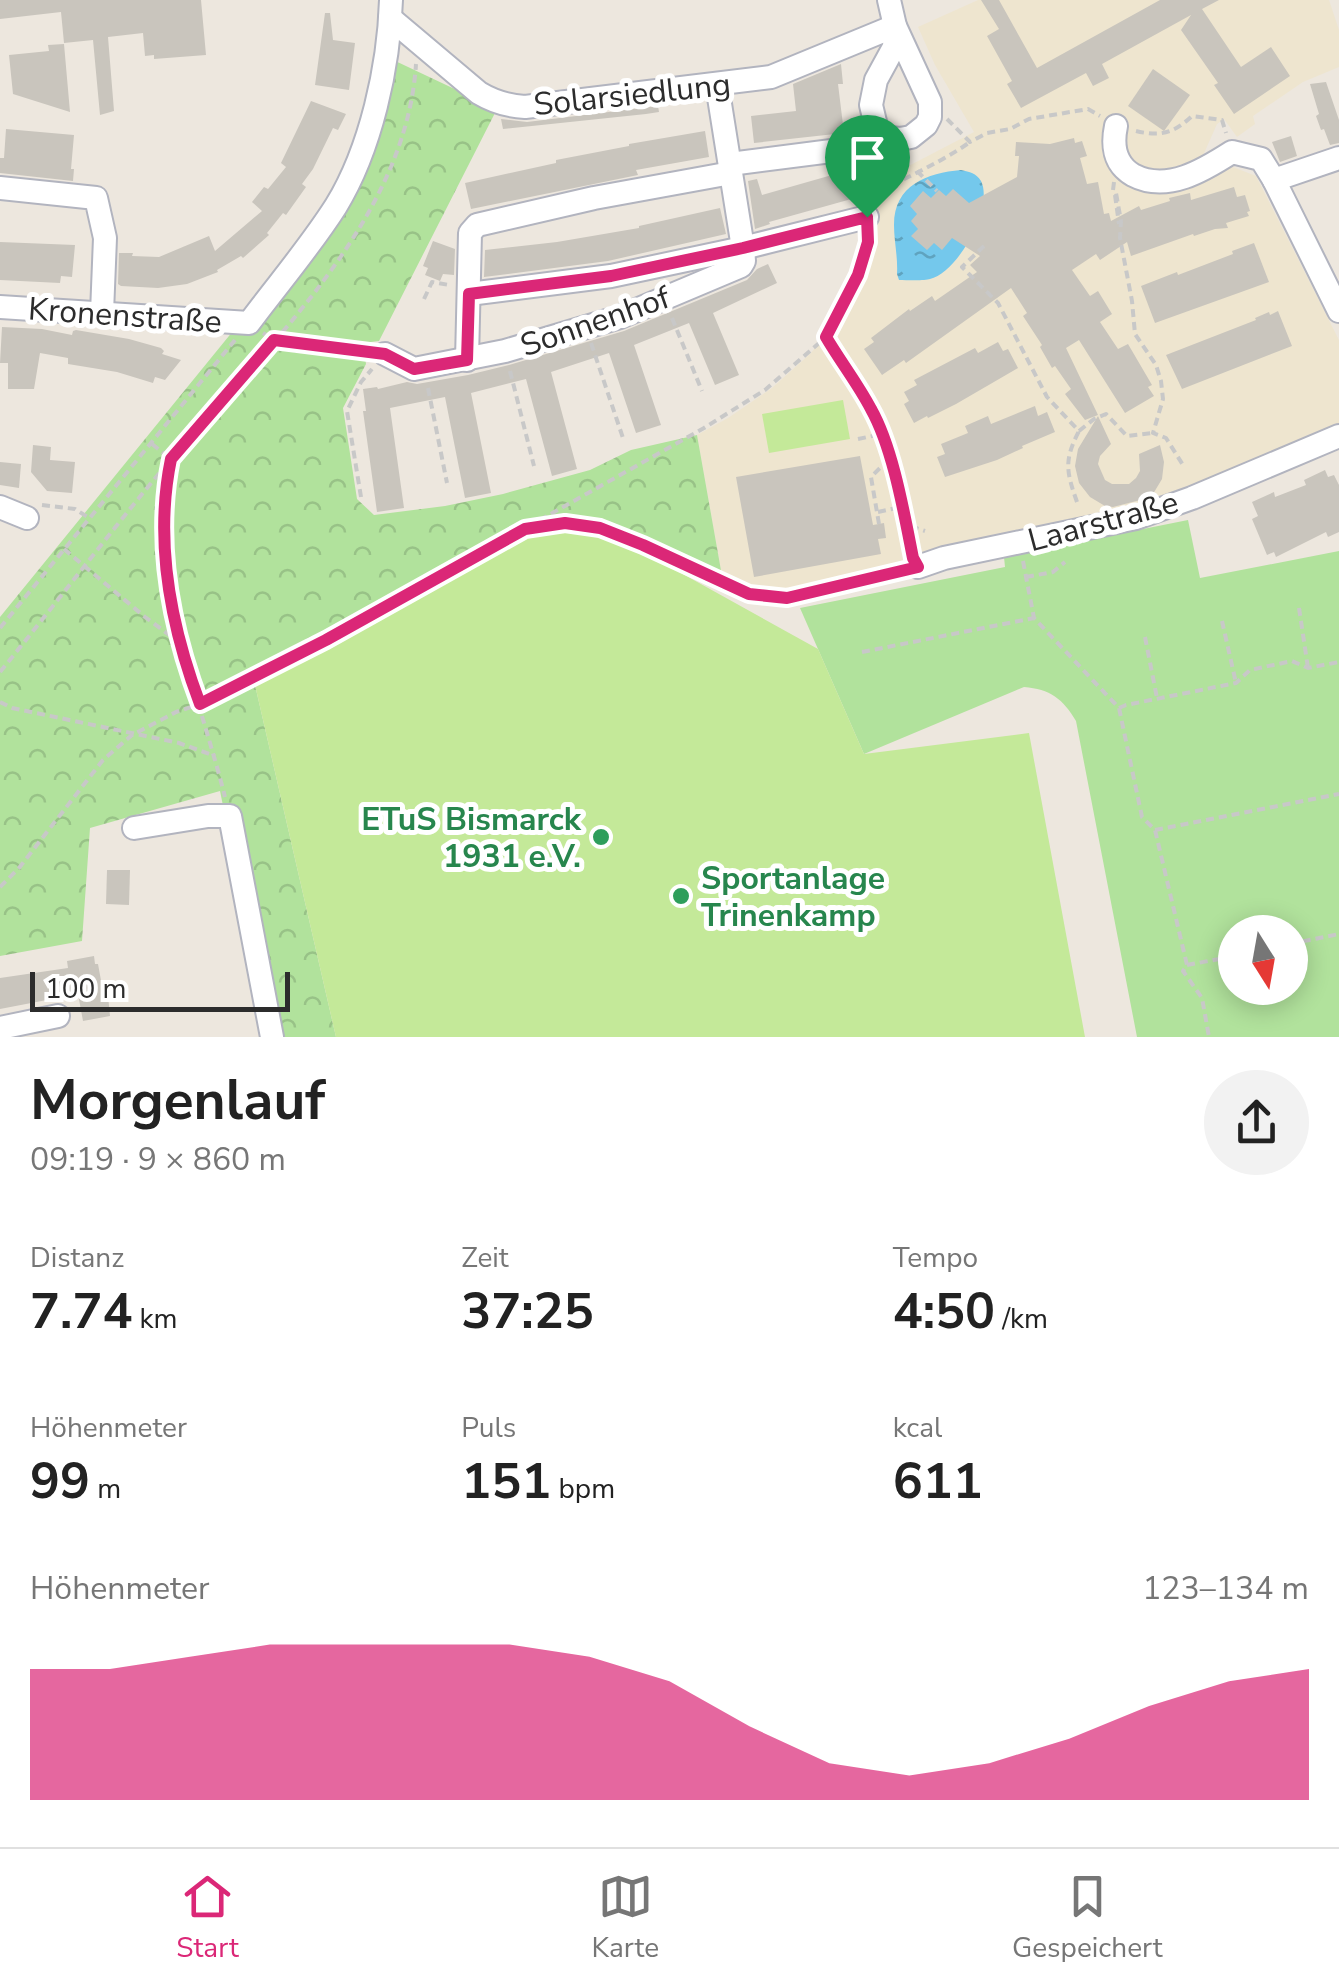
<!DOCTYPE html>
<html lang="de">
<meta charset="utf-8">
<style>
:root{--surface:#fff;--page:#f2f2f2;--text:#222;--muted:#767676;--line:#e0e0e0;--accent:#db2777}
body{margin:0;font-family:"Nunito Sans",sans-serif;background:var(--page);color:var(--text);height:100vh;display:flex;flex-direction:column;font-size:38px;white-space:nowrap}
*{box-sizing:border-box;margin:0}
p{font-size:32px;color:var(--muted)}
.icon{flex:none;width:55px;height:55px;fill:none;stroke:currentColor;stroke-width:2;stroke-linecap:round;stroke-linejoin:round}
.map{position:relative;height:1037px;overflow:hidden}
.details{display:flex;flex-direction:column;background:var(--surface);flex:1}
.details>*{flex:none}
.needle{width:65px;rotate:169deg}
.controls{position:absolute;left:1218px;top:915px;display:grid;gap:20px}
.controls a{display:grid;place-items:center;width:90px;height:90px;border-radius:50%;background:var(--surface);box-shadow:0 5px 25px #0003;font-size:50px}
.scale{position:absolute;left:30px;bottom:25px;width:260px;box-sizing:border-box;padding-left:10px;border:5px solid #2c2c2c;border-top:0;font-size:28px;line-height:35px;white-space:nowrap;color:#2c2c2c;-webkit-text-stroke:8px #fff;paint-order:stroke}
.pin{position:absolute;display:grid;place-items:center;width:85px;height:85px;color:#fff;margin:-102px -42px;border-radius:50% 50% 50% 0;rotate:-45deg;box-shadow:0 0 10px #0007}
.pin .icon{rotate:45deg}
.round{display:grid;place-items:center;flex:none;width:105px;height:105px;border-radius:52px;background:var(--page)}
.headline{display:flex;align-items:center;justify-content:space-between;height:170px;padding:0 30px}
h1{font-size:55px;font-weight:700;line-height:75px}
.figures{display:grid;grid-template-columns:repeat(3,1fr);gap:15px;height:170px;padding:10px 30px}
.figures div{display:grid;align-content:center}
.figures b{font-size:50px;font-weight:700}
.figures small{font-size:28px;font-weight:400}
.figures p{font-size:28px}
.chart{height:280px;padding:20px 30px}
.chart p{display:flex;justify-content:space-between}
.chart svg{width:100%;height:180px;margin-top:10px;fill:var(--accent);opacity:.7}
.menu{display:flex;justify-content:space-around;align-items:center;height:140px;border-top:2px solid var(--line);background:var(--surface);font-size:28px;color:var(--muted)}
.menu a{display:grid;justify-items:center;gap:5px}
.menu .selected{color:var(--accent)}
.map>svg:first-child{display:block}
.education{fill:#eee5cf}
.park{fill:url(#park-crowns)}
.garden{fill:#b1e29c;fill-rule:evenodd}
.pitch{fill:#c4e999}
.water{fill:url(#water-ripples)}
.building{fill:#c9c5bd}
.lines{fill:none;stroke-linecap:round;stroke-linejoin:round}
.minor-casing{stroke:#b2b4bf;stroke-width:26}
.path{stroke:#c8c8c8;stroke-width:4;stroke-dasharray:8 5;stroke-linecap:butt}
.minor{stroke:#fff;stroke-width:22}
.route-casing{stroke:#fff;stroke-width:20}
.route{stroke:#db2777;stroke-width:12}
.leisure-dot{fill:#2e9e5b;stroke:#fff;stroke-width:4}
.labels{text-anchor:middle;stroke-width:10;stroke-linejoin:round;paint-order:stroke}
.street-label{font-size:32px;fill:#2c2c2c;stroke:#fff}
.leisure-label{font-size:32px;font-weight:bold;fill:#27864d;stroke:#fff;text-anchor:end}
</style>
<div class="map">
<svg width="1339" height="1037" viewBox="0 0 1339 1037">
<defs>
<pattern id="park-crowns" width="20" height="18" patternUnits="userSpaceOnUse" patternTransform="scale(2.5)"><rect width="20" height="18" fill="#b1e29c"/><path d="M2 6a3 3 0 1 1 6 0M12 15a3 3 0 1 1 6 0" fill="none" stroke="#98c287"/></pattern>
<pattern id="water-ripples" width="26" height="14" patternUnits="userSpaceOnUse" patternTransform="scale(2.5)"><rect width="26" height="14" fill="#74c8ec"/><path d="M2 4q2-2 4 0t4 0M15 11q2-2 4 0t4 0" fill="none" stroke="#5fa3bf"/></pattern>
</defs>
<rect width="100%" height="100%" fill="#ede7de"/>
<polygon class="education" points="978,0 1329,0 1339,30 1339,67 1303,82 1253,116 1255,124 1237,137 1224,119 1217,124 1201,160 1225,164 1256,176 1339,340 1339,429 1180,496 913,567 784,592 768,592 752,589 722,576 697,435 728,418 772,388 811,353 843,312 865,264 871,212 869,161 897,172 974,132 935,65 918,27"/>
<path class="park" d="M389,58l108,51 -118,232 -16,2 3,21 -23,44 14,91 17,16 71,-9 58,-12 87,-24 41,-20 66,-15 25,141c-51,-24 -102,-57 -161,-58 -15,0 -31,4 -46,8l-266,148 6,11 81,352h-66l-50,-246 -130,37 -8,113 -82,15v-339l312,-383 22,-36z"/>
<path class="garden" d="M1188,520l12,58 139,-27v486h-202l-61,-316c-13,-22 -26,-32 -52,-34l-160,67 -64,-146 205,-41 -1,-10zM1235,932h55v56h-55z"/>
<g class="pitch">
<polygon points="843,400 850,439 769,453 762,414"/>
<polygon points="557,530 597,532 627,543 818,649 864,754 1029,733 1085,1037 336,1037 255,685 521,537"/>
</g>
<path class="water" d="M961,170c9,2 15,3 20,11 13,25 -23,92 -51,98 -5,2 -24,1 -31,1l-2,-6c1,-17 -3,-33 -3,-49 0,-40 33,-52 67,-55z"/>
<g class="building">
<polygon points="0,0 201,0 206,55 154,59 154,55 145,56 143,33 108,37 114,111 100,115 93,40 64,43 61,12 0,19"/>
<polygon points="981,0 999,0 1037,68 1160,0 1219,0 1202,9 1241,67 1271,47 1290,76 1234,114 1214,85 1218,83 1181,30 1191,15 1102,64 1109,78 1093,86 1086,73 1021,108 1007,84 1012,81 987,36 999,29"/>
<polygon points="325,13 330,13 333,40 355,43 349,90 315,85"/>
<polygon points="64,44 70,112 13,94 9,55 49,51 48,45"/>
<polygon points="841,64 843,84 838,84 844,133 754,143 751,116 796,111 793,84"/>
<polygon points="1153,69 1190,95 1164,131 1128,106"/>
<polygon points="1326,82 1339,120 1339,143 1330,145 1324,129 1321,130 1316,116 1319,114 1310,84"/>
<polygon points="311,101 346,114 338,130 333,128 313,169 302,184 306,187 286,215 283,213 267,233 269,235 243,258 241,256 217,270 218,272 187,284 158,288 121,286 118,284 119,253 133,253 132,256 159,257 209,236 215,251 262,211 252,202 264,187 268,189 286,167 281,163"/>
<polygon points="658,106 659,112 646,114 503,129 501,119 527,122"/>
<polygon points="6,129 74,135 71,169 74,169 73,181 0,173 0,158 4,158"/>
<polygon points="705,131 709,157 636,170 638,175 471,209 465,183 556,163 556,160 629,146 629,144"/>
<polygon points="1291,136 1297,156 1280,162 1272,142"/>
<polygon points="1074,138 1075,143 1082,141 1087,156 1080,158 1087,184 1098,182 1104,214 1109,213 1111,221 1139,206 1141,210 1170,201 1169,198 1190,193 1191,200 1234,187 1237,197 1245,195 1250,211 1247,212 1249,216 1226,223 1228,228 1215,229 1194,236 1193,234 1131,256 1127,242 1100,260 1096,254 1072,270 1090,296 1098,291 1112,314 1100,322 1118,349 1128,344 1152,385 1148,387 1154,396 1125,413 1079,340 1066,348 1098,415 1085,420 1065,394 1071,389 1055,366 1052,368 1040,347 1042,345 1023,316 1027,313 1011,288 906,363 904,360 882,375 864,349 874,342 871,338 909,309 910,311 932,296 935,301 977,272 970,265 980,256 952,238 942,250 934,243 927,250 911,236 918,229 911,221 917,214 910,206 923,191 931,198 939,190 946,196 953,189 969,203 1017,177 1019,156 1015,156 1016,142 1050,144"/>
<polygon points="839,173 841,178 849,176 855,198 769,222 770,224 755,229 748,181 757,179 762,195"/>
<polygon points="720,208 726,234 608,261 484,277 485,250 557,242 639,228 639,226"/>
<polygon points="433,241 455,249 454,275 443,274 440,281 425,275 428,268 423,266"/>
<polygon points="0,242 75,245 72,277 61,276 60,283 0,280"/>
<polygon points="1254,243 1269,282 1155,323 1141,286 1177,272 1178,275 1233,254 1232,251"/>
<polygon points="768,264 777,283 713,313 739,375 715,385 689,323 634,345 661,425 636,433 609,353 551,372 577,469 552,476 526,379 471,393 491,493 465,498 445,397 390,408 404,508 377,512 363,411 366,411 363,389 377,387 378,389 407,382 417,384 468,375 509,365 624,331 747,280 757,269"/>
<polygon points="1278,311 1292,346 1182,389 1166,355 1256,320 1255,318 1269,312 1270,315"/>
<polygon points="2,327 42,329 72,335 73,331 76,330 129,339 161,348 164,351 162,354 181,360 165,380 155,377 153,383 117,372 68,364 68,358 40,353 34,389 8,389 8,363 0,363"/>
<polygon points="998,342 1003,351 1008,349 1018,368 956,404 928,418 927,416 914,423 904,404 909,401 904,392 917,385 914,380 975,348 978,353"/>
<polygon points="1035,406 1038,416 1047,412 1055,432 1022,446 1023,448 997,460 945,477 937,457 945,454 941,444 968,433 965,426 988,416 991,424"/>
<polygon points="1098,416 1111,444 1100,456 1098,464 1105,480 1112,484 1129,484 1136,478 1140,471 1139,454 1160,445 1164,462 1162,479 1153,494 1148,498 1113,507 1105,506 1090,497 1079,483 1075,466 1078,449"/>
<polygon points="33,445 51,447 50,460 75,462 72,493 47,491 31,472"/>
<polygon points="860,456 873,525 884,523 886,538 878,539 881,554 754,577 736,477"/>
<polygon points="0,462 21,464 19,488 0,485"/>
<polygon points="1325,470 1328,477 1334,475 1339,485 1339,532 1328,537 1326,532 1276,557 1274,552 1267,555 1252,519 1258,516 1252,502 1274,492 1275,497 1306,485 1304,480"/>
<polygon points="107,870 130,870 129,905 106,904"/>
<polygon points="94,956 95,964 98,964 102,986 107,985 110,1016 83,1021 78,994 0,1009 0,978 68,968 67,961"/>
</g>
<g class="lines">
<defs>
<g id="minor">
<polyline points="889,0 895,26 930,102 930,117 926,125 911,137 900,139 890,138 881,133 876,126 871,105 876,80 894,47 895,26"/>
<path d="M390,18l89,75c15,9 28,13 46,14l246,-30 124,-51"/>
<path d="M1116,126c-4,19 -2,38 17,49 34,18 71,-5 99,-23l29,7 13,21 65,131"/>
<polyline points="730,164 847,149"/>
<polyline points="1274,180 1339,158"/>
<polyline points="0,188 96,198 105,238 102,313"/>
<polyline points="469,294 611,276 743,248 867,217"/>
<path d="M0,307l249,16c29,-39 61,-76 87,-117 35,-57 53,-140 55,-206"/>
<polyline points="385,354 414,369 505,351 620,317 741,266 744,261 743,248 717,85"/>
<polyline points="467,360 470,233 477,225 594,198 731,173"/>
<polyline points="0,507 27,518"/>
<polyline points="918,567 944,558 1136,518 1192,498 1339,436"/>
<polyline points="134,828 208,816 230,816 272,1037"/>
<polyline points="0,1028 58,1016"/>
</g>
</defs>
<use href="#minor" class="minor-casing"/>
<g class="path">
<polyline points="947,119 970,142 987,133 1010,129 1029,119 1088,109 1100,116"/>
<path d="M1136,131c25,6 38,2 56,-15l30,4 4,13"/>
<polyline points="865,156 867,196"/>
<polyline points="917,171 937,191"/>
<polyline points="1114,182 1113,190 1116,193 1121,221 1120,238 1132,301 1135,334 1156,365 1161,381 1163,399 1153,433 1166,438 1183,465"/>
<polyline points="1115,195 1119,224"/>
<path d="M869,197c33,-18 70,-33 101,-55"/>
<polyline points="984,246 962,267 998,303 1047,397 1079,431 1094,419 1106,414 1127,436 1153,433"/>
<polyline points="424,299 432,282 449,285"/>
<polyline points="672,318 702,391"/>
<polyline points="263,333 274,340 365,352"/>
<polyline points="826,338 872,410 882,434 907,529"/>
<polyline points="591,343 623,438"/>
<polyline points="510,371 534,466"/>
<polyline points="428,388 447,483"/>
<polyline points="858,439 882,434"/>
<path d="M152,444l19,15c-25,116 26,227 54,338"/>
<polyline points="361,497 347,411 361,382 372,369"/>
<path d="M1077,502c-11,-31 -13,-42 2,-71"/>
<polyline points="42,505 75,509 89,518"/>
<polyline points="878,512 901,507"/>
<polyline points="879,524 871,477 880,468 892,465"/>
<polyline points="530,528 565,523 600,528 643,545 749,594 787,598 902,571"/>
<polyline points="64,549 145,617 180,643"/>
<polyline points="911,551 907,529 916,528 925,531"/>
<polyline points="1023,561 1034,618 1119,708 1142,817 1155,830 1187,965 1183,971 1202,998 1209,1037"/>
<polyline points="1026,577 1053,572 1065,562"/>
<polyline points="1299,608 1308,668"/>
<polyline points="1222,621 1236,683"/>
<polyline points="0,628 235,340"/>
<polyline points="1145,637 1157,698"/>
<polyline points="862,652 1034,618"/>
<path d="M0,672c58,-71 113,-144 172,-214 95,-113 234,-237 244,-394"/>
<polyline points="0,702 12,708 179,743 215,756"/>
<polyline points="1119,708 1126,705 1236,683 1250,670 1292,661 1308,668 1339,662"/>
<polyline points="1155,830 1339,794"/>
<polyline points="0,887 19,868 103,760 132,735 176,712 200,704 326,640 704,428 765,390 826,337 857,275 868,242 868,236"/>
<polyline points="1290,944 1339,934"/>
<polyline points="1187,965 1235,956"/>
</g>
<use href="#minor" class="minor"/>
</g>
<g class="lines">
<defs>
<path id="route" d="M867,217l1,25 -10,33 -32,62c14,24 32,47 45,72 22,39 33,104 42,149l5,9 -131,31 -38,-4 -106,-49 -43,-17 -35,-5 -40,6 -199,111 -126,64c-29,-77 -46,-163 -29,-245l103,-119 111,14 29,15 53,-9 2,-66 142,-18 132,-28z"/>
</defs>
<use href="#route" class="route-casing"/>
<use href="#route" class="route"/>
</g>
<g class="leisure-dot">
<circle cx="601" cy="837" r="10"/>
<circle cx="681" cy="896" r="10"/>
</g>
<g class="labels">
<g class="street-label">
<text transform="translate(632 94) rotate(-6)" y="11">Solarsiedlung</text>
<text transform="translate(125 315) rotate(4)" y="11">Kronenstraße</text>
<text transform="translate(595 321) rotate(-19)" y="11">Sonnenhof</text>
<text transform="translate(1103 521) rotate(-15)" y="11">Laarstraße</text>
</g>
<g class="leisure-label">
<text x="581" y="830">ETuS Bismarck<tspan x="581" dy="37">1931 e.V.</tspan></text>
<text x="701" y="889" text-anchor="start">Sportanlage<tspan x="701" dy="37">Trinenkamp</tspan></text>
</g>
</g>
</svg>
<div class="controls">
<a><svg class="needle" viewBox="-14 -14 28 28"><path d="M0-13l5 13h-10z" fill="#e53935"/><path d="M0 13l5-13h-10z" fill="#767676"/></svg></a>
</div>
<div class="scale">100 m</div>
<div class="pin" style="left:867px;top:217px;background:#1e9e55"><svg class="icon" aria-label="arrive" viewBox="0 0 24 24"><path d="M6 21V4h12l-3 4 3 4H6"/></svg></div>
</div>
<section class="details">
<div class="headline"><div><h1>Morgenlauf</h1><p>09:19 · 9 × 860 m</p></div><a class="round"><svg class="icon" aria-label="share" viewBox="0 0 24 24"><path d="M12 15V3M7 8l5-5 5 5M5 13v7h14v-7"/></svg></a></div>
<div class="figures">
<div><p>Distanz</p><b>7.74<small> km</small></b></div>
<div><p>Zeit</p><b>37:25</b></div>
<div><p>Tempo</p><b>4:50<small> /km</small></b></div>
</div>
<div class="figures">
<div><p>Höhenmeter</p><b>99<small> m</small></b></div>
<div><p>Puls</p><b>151<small> bpm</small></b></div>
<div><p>kcal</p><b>611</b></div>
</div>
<div class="chart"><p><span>Höhenmeter</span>123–134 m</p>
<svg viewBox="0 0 160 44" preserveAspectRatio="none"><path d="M0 44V12L10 12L20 9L30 6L40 6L50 6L60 6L70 9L80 15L90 26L100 35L110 38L120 35L130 29L140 21L150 15L160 12V44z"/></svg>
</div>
</section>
<nav class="menu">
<a class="selected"><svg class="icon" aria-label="home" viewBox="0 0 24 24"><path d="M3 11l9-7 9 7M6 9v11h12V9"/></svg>Start</a>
<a><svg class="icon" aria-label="map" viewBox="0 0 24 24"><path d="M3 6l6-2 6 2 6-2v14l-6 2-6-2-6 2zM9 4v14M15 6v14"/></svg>Karte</a>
<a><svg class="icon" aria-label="saved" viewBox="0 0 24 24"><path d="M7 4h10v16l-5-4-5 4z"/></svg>Gespeichert</a>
</nav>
